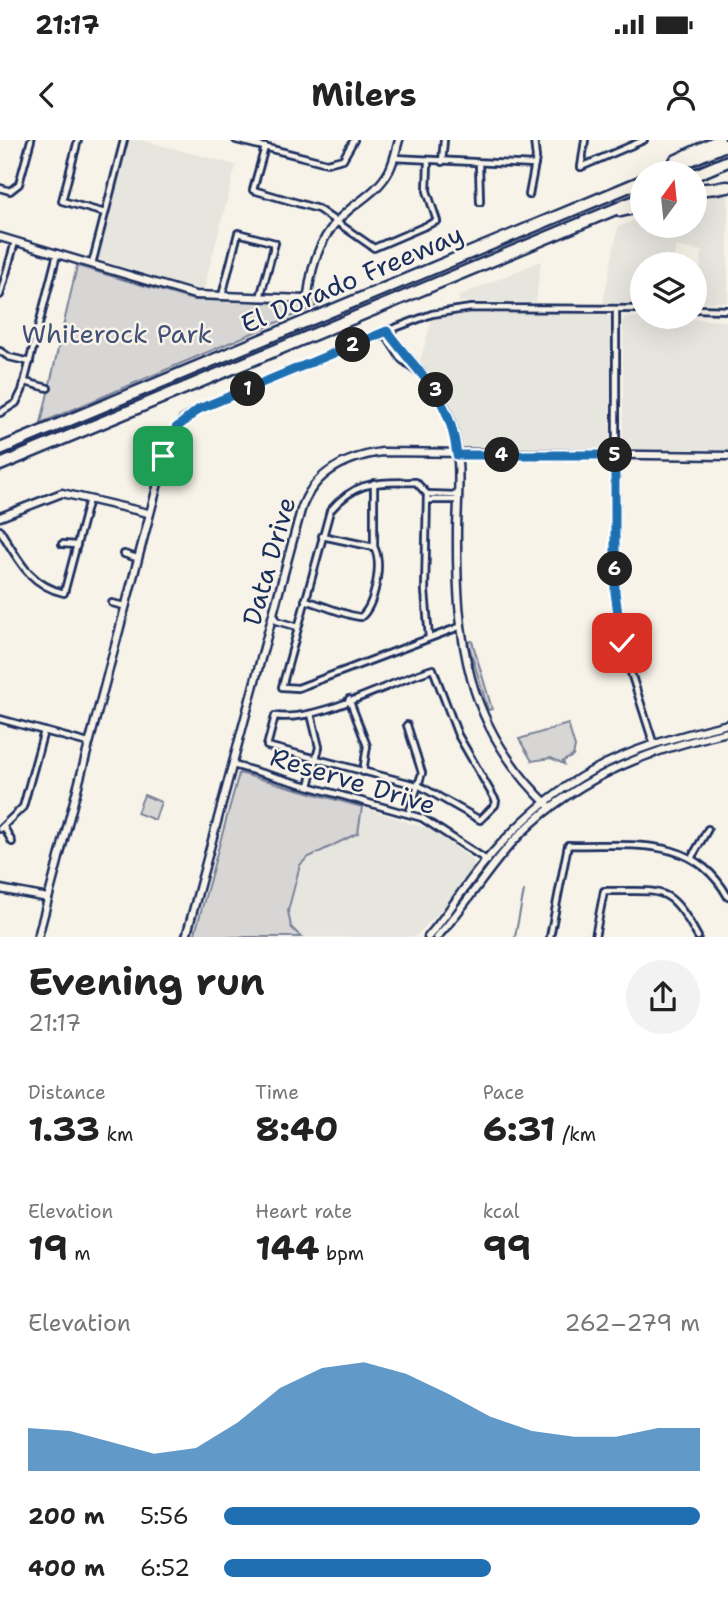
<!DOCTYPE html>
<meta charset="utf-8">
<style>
:root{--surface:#fff;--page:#f2f2f2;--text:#222;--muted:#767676;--accent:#1f6fb2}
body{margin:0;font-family:"Shantell Sans",sans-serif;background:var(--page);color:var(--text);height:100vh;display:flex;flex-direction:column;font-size:26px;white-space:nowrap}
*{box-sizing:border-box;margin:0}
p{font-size:23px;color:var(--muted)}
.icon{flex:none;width:38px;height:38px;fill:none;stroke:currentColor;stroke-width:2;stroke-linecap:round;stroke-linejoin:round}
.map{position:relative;height:797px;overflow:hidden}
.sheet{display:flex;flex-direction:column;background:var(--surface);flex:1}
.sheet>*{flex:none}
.needle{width:46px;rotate:15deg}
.controls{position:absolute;left:630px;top:21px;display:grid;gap:14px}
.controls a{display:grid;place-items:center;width:77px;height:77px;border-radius:50%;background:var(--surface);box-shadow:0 7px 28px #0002;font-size:35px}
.pin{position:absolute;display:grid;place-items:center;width:60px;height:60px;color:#fff;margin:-30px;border-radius:14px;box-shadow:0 4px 10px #0006}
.km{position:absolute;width:35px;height:35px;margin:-18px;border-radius:50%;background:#222;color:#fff;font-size:19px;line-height:35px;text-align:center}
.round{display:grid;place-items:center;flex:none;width:74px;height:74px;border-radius:37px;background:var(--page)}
.head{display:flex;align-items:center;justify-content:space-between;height:119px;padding:0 28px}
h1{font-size:38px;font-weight:700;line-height:52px}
.metrics{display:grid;grid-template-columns:repeat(3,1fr);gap:10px;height:119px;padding:7px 28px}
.metrics div{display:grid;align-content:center}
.metrics b{font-size:35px;font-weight:700}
.metrics small{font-size:19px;font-weight:400}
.metrics p{font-size:19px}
.chart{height:196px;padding:14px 28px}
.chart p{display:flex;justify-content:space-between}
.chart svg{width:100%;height:126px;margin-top:7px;fill:var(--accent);opacity:.7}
ul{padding:0 28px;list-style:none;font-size:23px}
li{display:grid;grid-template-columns:112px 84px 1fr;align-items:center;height:52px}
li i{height:18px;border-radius:9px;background:var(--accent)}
.status{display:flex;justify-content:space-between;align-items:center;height:49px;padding:0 35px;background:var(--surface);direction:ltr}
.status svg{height:19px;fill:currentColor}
header{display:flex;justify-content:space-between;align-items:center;height:91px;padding:0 28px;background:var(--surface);font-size:32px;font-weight:700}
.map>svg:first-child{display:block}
.built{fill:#e6e5de}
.green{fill:#d7d6d4;stroke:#798299;stroke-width:2}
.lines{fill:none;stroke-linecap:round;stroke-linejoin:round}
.stream{stroke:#727c95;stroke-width:2}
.street-casing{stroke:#1b2f5e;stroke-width:10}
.secondary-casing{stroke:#1b2f5e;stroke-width:11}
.highway-casing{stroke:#1b2f5e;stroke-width:15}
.street{stroke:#f7f3e8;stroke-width:4.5}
.secondary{stroke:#f7f3e8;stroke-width:6}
.highway{stroke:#f7f3e8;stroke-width:10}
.route-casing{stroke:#fff;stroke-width:14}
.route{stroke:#1f6fb2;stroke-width:9}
.labels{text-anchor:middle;stroke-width:5;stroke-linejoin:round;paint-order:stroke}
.street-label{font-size:26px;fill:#1b2f5e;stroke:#f7f3e8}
.park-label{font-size:26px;fill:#415076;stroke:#f7f3e8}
</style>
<div class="status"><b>21:17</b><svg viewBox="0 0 49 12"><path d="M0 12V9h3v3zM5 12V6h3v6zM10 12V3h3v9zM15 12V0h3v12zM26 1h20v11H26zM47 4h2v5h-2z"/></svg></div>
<header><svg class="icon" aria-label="back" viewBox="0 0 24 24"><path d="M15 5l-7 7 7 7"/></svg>Milers<svg class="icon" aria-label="person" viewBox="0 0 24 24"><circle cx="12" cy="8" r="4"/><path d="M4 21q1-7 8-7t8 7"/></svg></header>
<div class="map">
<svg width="728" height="797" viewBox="0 0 728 797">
<rect width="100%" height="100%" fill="#f7f3e8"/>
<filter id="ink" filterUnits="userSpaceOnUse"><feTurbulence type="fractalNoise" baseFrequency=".0143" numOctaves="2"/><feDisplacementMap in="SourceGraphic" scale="14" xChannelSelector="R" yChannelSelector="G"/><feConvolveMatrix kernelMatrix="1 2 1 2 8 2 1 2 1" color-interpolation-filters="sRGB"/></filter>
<g filter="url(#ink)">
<g class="built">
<polygon points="129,0 141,0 236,25 203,152 98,119"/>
<polygon points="728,53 728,162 698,162 702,111 676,106 673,124 642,124 642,163 603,164 618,87 642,77 642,86 695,86 695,57"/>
<polygon points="541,121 536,162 459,162 459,156"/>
<polygon points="482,170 604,173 611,177 610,308 607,311 466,310 462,308 455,278 445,259 419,225 432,179 459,172"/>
<polygon points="625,177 728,181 728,310 623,308 623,180"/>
<polygon points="362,667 432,690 474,721 474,726 449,762 415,797 301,797 291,787 288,771 300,725 307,718 358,693"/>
</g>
<g class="green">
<polygon points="77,126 193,160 317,161 316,166 41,283"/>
<polygon points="472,501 492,569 488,570 468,502"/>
<polygon points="568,584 575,607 573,616 563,621 564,624 551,618 532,621 519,599"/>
<polygon points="239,633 362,667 358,693 307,718 300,725 288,771 291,787 301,797 194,797"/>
<polygon points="144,655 161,662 155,680 137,673"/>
</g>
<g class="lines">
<polyline class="stream" points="515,797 524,751"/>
<defs>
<g id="street">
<polyline points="78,0 62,61 105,73"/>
<polyline points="236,0 327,23 343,19 354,0"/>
<polyline points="265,7 253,50 318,69 374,108 437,81 427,51 428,22"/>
<polyline points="394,18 535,25"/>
<polyline points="442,22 444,0"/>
<polyline points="479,24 480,62"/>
<polyline points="581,27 644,0"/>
<polyline points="581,27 585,0"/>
<polyline points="0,48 10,51 19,44 31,0"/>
<polyline points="529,55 536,18 534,0"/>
<polyline points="92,124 124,0"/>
<polyline points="0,155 15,102"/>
<polyline points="222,156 238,93 275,103 260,158"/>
<polyline points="695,169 728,170"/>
<polyline points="616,170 616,469 626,517 653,602"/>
<polyline points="387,191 432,174 471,168 642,169"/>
<polyline points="0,211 9,217 30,222"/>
<polyline points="25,242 48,248"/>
<polyline points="0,273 16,263 22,251 57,114"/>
<polyline points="427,354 458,355"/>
<polyline points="427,360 458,360"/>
<path d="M0,390c18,29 29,55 64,63l25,-94"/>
<polyline points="322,396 374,407 374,343"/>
<polyline points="62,404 77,405"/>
<polyline points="124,414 137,418"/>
<path d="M305,460c15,4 44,17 56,17 14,-12 22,-54 13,-70"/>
<polyline points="112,463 124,466"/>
<polyline points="274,474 277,481 298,487"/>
<path d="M429,498l-4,-47 2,-97 -11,-12c-39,1 -59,-3 -86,29l-48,176 16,1 161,-61"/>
<path d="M433,529l25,66 38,66 -1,4 -15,15 -60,-34 -153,-40 8,-30c43,7 114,-34 158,-47z"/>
<polyline points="349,559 367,606 363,632"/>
<polyline points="0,579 88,603"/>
<polyline points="407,585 422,633 409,673"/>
<polyline points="233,625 422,678 488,721"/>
<polyline points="309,646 319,607 311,574"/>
<polyline points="4,687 12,702"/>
<polyline points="0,689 23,667 44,591"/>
<polyline points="692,717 708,689"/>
<path d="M550,797l18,-92c62,2 125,-12 160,52"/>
<path d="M595,797l9,-46c59,1 64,-9 94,46"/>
</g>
<g id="secondary">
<path d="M0,97l195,58 109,4 4,-4c4,-34 14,-64 42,-86 14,-11 30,-21 39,-38 5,-9 7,-21 10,-31"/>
<path d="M387,191c22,31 52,53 64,91 11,33 7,71 6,106 -1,111 8,199 93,279"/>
<polyline points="387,196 402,219 421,233"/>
<polyline points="0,377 62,353 148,373"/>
<polyline points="0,749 48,758"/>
<polyline points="38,797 170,298 183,280 201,268 387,191"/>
<path d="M186,797l115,-427c12,-37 45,-53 81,-58l346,4"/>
<path d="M428,797c20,-23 35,-49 55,-73 74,-88 135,-114 245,-140"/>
<path d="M437,797c27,-29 47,-63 73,-92 59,-65 134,-94 218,-113"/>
</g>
<g id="highway">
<polyline points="675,21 719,0"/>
<polyline points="660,33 728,4"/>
<polyline points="695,35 728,21"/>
<polyline points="695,50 728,47"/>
<polyline points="621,71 642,66"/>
<polyline points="0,309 642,41"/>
<polyline points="0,325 642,58"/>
</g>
</defs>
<use href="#street" class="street-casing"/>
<use href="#secondary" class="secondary-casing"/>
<use href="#highway" class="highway-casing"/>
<use href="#street" class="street"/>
<use href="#secondary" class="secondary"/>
<use href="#highway" class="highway"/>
</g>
</g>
<g class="lines" filter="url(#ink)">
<defs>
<path id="route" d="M163,316l13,-28 23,-19 188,-78c33,46 63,62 70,124h158v137l7,51"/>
</defs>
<use href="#route" class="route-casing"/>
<use href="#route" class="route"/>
</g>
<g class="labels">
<g class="street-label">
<text transform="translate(352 139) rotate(-23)" y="9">El Dorado Freeway</text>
<text transform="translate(269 421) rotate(-74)" y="9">Data Drive</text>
<text transform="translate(353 641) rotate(17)" y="9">Reserve Drive</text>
</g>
<g class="park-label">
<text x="117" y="203">Whiterock Park</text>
</g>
</g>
</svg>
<div class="controls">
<a><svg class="needle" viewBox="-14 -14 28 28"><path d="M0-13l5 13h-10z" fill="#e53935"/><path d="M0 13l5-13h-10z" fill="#767676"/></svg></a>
<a><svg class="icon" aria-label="layers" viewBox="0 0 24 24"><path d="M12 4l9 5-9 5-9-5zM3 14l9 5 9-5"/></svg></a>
</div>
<div class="pin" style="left:163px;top:316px;background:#1e9e55"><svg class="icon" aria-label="arrive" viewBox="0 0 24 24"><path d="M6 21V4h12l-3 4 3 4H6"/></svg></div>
<div class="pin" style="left:622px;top:503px;background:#d93025"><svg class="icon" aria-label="check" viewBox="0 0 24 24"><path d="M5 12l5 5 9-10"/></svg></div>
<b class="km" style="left:248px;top:249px">1</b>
<b class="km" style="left:353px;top:205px">2</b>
<b class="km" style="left:436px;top:250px">3</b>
<b class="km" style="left:502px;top:315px">4</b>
<b class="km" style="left:615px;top:315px">5</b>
<b class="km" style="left:615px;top:429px">6</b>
</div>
<section class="sheet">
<div class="head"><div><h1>Evening run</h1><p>21:17</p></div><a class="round"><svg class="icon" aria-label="share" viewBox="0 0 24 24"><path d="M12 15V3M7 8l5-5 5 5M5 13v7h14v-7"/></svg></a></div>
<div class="metrics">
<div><p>Distance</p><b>1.33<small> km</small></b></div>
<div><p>Time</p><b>8:40</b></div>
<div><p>Pace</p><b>6:31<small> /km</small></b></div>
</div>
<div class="metrics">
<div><p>Elevation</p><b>19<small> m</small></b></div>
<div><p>Heart rate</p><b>144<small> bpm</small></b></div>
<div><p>kcal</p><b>99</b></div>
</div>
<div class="chart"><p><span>Elevation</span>262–279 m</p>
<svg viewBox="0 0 160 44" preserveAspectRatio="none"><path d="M0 44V29L10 30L20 34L30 38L40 36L50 27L60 15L70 8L80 6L90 10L100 17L110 25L120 30L130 32L140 32L150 29L160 29V44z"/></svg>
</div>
<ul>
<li><b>200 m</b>5:56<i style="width:100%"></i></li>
<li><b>400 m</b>6:52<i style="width:56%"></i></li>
</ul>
</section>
